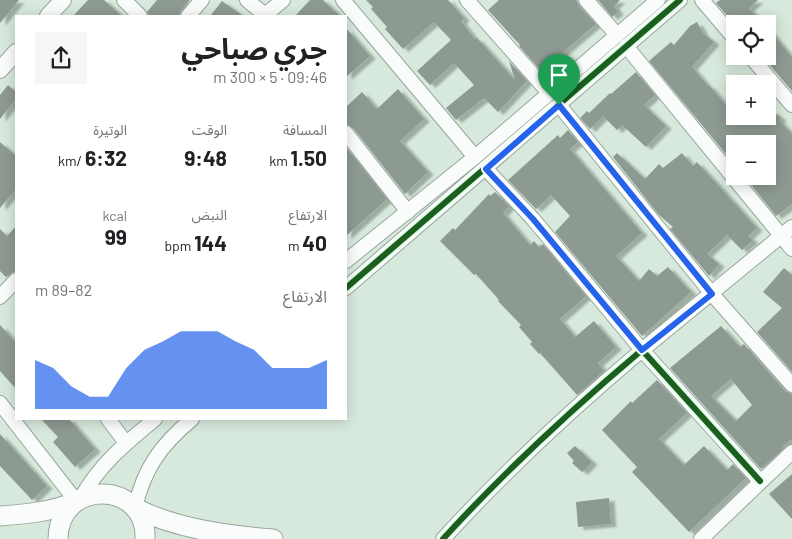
<!DOCTYPE html>
<html lang="ar">
<meta charset="utf-8">
<style>
:root{--surface:#fff;--page:#f6f6f6;--text:#202124;--muted:#757577;--accent:#2563eb}
body{margin:0;font-family:Barlow,"Noto Sans Arabic",sans-serif;background:var(--page);color:var(--text);direction:rtl;height:100vh;display:flex;flex-direction:column;font-size:19px;white-space:nowrap}
*{box-sizing:border-box;margin:0}
p{font-size:16px;color:var(--muted)}
.icon{flex:none;width:28px;height:28px;fill:none;stroke:currentColor;stroke-width:2;stroke-linecap:round;stroke-linejoin:round}
.map{position:relative;flex:1;overflow:hidden;direction:ltr}
.panel{position:absolute;left:15px;top:15px;width:332px;height:405px;display:flex;flex-direction:column;background:var(--surface);border-radius:0px;box-shadow:0 2px 12px #0003;direction:rtl}
.panel>*{flex:none}
.tools{position:absolute;left:726px;top:15px;display:grid;gap:10px}
.tools a{display:grid;place-items:center;width:50px;height:50px;border-radius:0px;background:var(--surface);box-shadow:0 2px 12px #0003;font-size:25px}
.pin{position:absolute;display:grid;place-items:center;width:42px;height:42px;color:#fff;margin:-51px -21px;border-radius:50% 50% 50% 0;rotate:-45deg;box-shadow:0 0 5px #0007}
.pin .icon{rotate:45deg}
.round{display:grid;place-items:center;flex:none;width:52px;height:52px;border-radius:0px;background:var(--page)}
.overview{display:flex;align-items:center;justify-content:space-between;height:85px;padding:0 20px}
h1{font-size:28px;font-weight:700;line-height:38px}
.stats{display:grid;grid-template-columns:repeat(3,1fr);gap:8px;height:85px;padding:5px 20px}
.stats div{display:grid;align-content:center}
.stats b{font-size:21px;font-weight:700}
.stats small{font-size:14px;font-weight:400}
.stats p{font-size:14px}
.chart{height:140px;padding:10px 20px}
.chart p{display:flex;justify-content:space-between}
.chart svg{width:100%;height:90px;margin-top:5px;fill:var(--accent);opacity:.7}
.map>svg:first-child{display:block}
.building{fill:#8d9a91;fill-rule:evenodd;filter:url(#shadow)}
.lines{fill:none;stroke-linecap:round;stroke-linejoin:round}
.minor-casing{stroke:#98a69c;stroke-width:16}
.tertiary-casing{stroke:#98a69c;stroke-width:18}
.secondary-casing{stroke:#98a69c;stroke-width:21}
.minor{stroke:#f9fcfa;stroke-width:14}
.tertiary{stroke:#f9fcfa;stroke-width:16}
.secondary{stroke:#f9fcfa;stroke-width:19}
.cycleway-casing{stroke:#ddfee5;stroke-width:9}
.cycleway{stroke:#1b5e20;stroke-width:6}
.route-casing{stroke:#fff;stroke-width:10}
.route{stroke:#2563eb;stroke-width:6}
</style>
<div class="map">
<svg width="792" height="539" viewBox="0 0 792 539">
<defs>
<filter id="shadow"><feDropShadow dx="5.5" dy="3" stdDeviation="1" flood-color="#0004"/></filter>
</defs>
<rect width="100%" height="100%" fill="#d7e9dc"/>
<g class="building">
<polygon points="0,0 19,0 0,23"/>
<polygon points="88,0 104,0 122,16 73,16"/>
<polygon points="157,0 190,0 181,10 179,16 149,16 147,12"/>
<polygon points="310,0 323,0 340,16 295,16"/>
<polygon points="366,0 448,0 464,18 461,21 475,39 477,38 515,80 509,61 527,81 498,112 484,98 456,120 446,108 474,85 454,63 430,85 417,71 451,40 434,22 403,49 385,29 387,27 371,9 373,7"/>
<polygon points="499,0 577,0 579,6 596,24 541,71 519,46 520,45 488,10"/>
<polygon points="598,0 620,0 614,6 618,12 612,17"/>
<polygon points="720,0 758,0 749,8 763,24 735,24 735,25 716,3"/>
<polygon points="222,1 243,16 210,16"/>
<polygon points="697,22 703,33 714,42 692,67 708,86 709,85 735,116 768,116 771,110 781,118 779,120 792,134 792,204 776,216 744,176 768,176 768,144 735,144 735,165 649,61 671,42 674,45 690,26"/>
<polygon points="346,28 370,56 346,77"/>
<polygon points="768,29 792,57 792,91 768,63"/>
<polygon points="636,72 655,95 644,105 666,126 646,147 622,125 617,130 603,116 590,129 580,118 587,111 589,113 610,93 611,94"/>
<polygon points="8,85 16,92 16,99 0,119 0,95"/>
<polygon points="398,89 424,119 400,141 428,172 405,194 353,128 346,124 346,107 362,92 377,109"/>
<polygon points="568,130 578,142 570,149 642,233 616,256 639,281 649,269 657,276 668,267 691,292 642,336 555,232 570,216 551,195 536,209 508,180 558,135 560,138"/>
<polygon points="0,142 16,156 16,189 0,208"/>
<polygon points="346,147 387,199 346,236"/>
<polygon points="617,153 645,179 659,164 663,168 682,153 693,166 697,162 757,228 748,236 753,240 742,250 727,235 707,254 719,264 709,276 670,229 673,227 658,214 613,157"/>
<polygon points="495,192 509,206 503,213 530,245 534,241 539,247 543,244 586,296 560,319 575,337 594,321 616,347 598,363 604,371 577,395 540,353 539,354 530,344 532,342 519,327 521,325 498,301 499,300 476,274 474,275 440,241 453,228 455,230 489,194 490,196"/>
<polygon points="16,226 16,271 13,272 6,277 0,271 0,229 7,236"/>
<polygon points="784,268 792,275 792,372 757,332 782,308 763,292"/>
<polygon points="0,325 16,343 16,389 0,371"/>
<path d="M721,326l19,21 4,-3 41,47 7,3v45l-9,7 1,2 -23,21 -91,-101zM731,379l21,26 -16,16 -25,-25z"/>
<polygon points="657,380 687,413 659,439 684,465 704,446 727,470 733,464 746,478 689,532 632,472 637,467 602,430 631,401 632,403"/>
<polygon points="41,419 69,419 95,449 75,467 53,442 58,437"/>
<polygon points="0,434 47,486 32,500 0,466"/>
<polygon points="575,446 592,462 582,472 572,463 574,461 567,453"/>
<polygon points="792,474 792,519 769,494"/>
<polygon points="609,498 611,524 578,527 576,502"/>
</g>
<g class="lines">
<defs>
<g id="minor">
<polyline points="124,0 140,16"/>
<polyline points="247,0 265,15 283,0"/>
<polyline points="343,0 475,157"/>
<polyline points="467,0 549,93"/>
<polyline points="586,0 617,35"/>
<polyline points="702,0 735,39"/>
<polyline points="188,16 202,0"/>
<polyline points="626,46 792,249"/>
<polyline points="750,56 792,105"/>
<polyline points="559,105 712,294 792,385"/>
<polyline points="346,133 408,212"/>
<polyline points="486,169 533,219 642,350 792,227"/>
<polyline points="346,261 475,157 658,0"/>
<polyline points="346,288 680,0"/>
<polyline points="0,297 16,280"/>
<polyline points="0,403 76,501"/>
<polyline points="108,419 126,443"/>
<path d="M81,498c19,-34 44,-54 74,-79"/>
<path d="M135,508c9,-40 26,-63 57,-89"/>
<path d="M443,539c62,-68 129,-130 199,-189l118,131"/>
<polyline points="701,539 792,452"/>
</g>
<g id="tertiary">
<polyline points="48,16 63,0"/>
<polyline points="0,70 16,52"/>
</g>
<g id="secondary">
<path d="M135,508c43,21 90,27 138,31"/>
<path d="M0,516c26,-2 51,-4 75,-14"/>
<path d="M58,539c1,-62 90,-58 87,0"/>
</g>
</defs>
<use href="#minor" class="minor-casing"/>
<use href="#tertiary" class="tertiary-casing"/>
<use href="#secondary" class="secondary-casing"/>
<use href="#minor" class="minor"/>
<use href="#tertiary" class="tertiary"/>
<use href="#secondary" class="secondary"/>
<defs>
<g id="cycleway">
<polyline points="346,288 680,0"/>
<path d="M443,539c62,-68 129,-130 199,-189l118,131"/>
</g>
</defs>
<use href="#cycleway" class="cycleway-casing"/>
<use href="#cycleway" class="cycleway"/>
</g>
<g class="lines">
<defs>
<polygon id="route" points="559,105 712,294 642,350 533,219 486,169"/>
</defs>
<use href="#route" class="route-casing"/>
<use href="#route" class="route"/>
</g>
</svg>
<div class="tools">
<a><svg class="icon" aria-label="locate" viewBox="0 0 24 24"><circle cx="12" cy="12" r="6"/><path d="M12 2v4M12 18v4M2 12h4M18 12h4"/></svg></a>
<a>+</a>
<a>−</a>
</div>
<div class="pin" style="left:559px;top:105px;background:#1e9e55"><svg class="icon" aria-label="arrive" viewBox="0 0 24 24"><path d="M6 21V4h12l-3 4 3 4H6"/></svg></div>
<section class="panel">
<div class="overview"><div><h1>جري صباحي</h1><p>09:46 · 5 × 300 m</p></div><a class="round"><svg class="icon" aria-label="share" viewBox="0 0 24 24"><path d="M12 15V3M7 8l5-5 5 5M5 13v7h14v-7"/></svg></a></div>
<div class="stats">
<div><p>المسافة</p><b>1.50<small> km</small></b></div>
<div><p>الوقت</p><b>9:48</b></div>
<div><p>الوتيرة</p><b>6:32<small> /km</small></b></div>
</div>
<div class="stats">
<div><p>الارتفاع</p><b>40<small> m</small></b></div>
<div><p>النبض</p><b>144<small> bpm</small></b></div>
<div><p>kcal</p><b>99</b></div>
</div>
<div class="chart"><p><span>الارتفاع</span>82–89 m</p>
<svg viewBox="0 0 160 44" preserveAspectRatio="none"><path d="M0 44V20L10 24L20 33L30 38L40 38L50 24L60 15L70 11L80 6L90 6L100 6L110 11L120 15L130 24L140 24L150 24L160 20V44z"/></svg>
</div>
</section>
</div>
